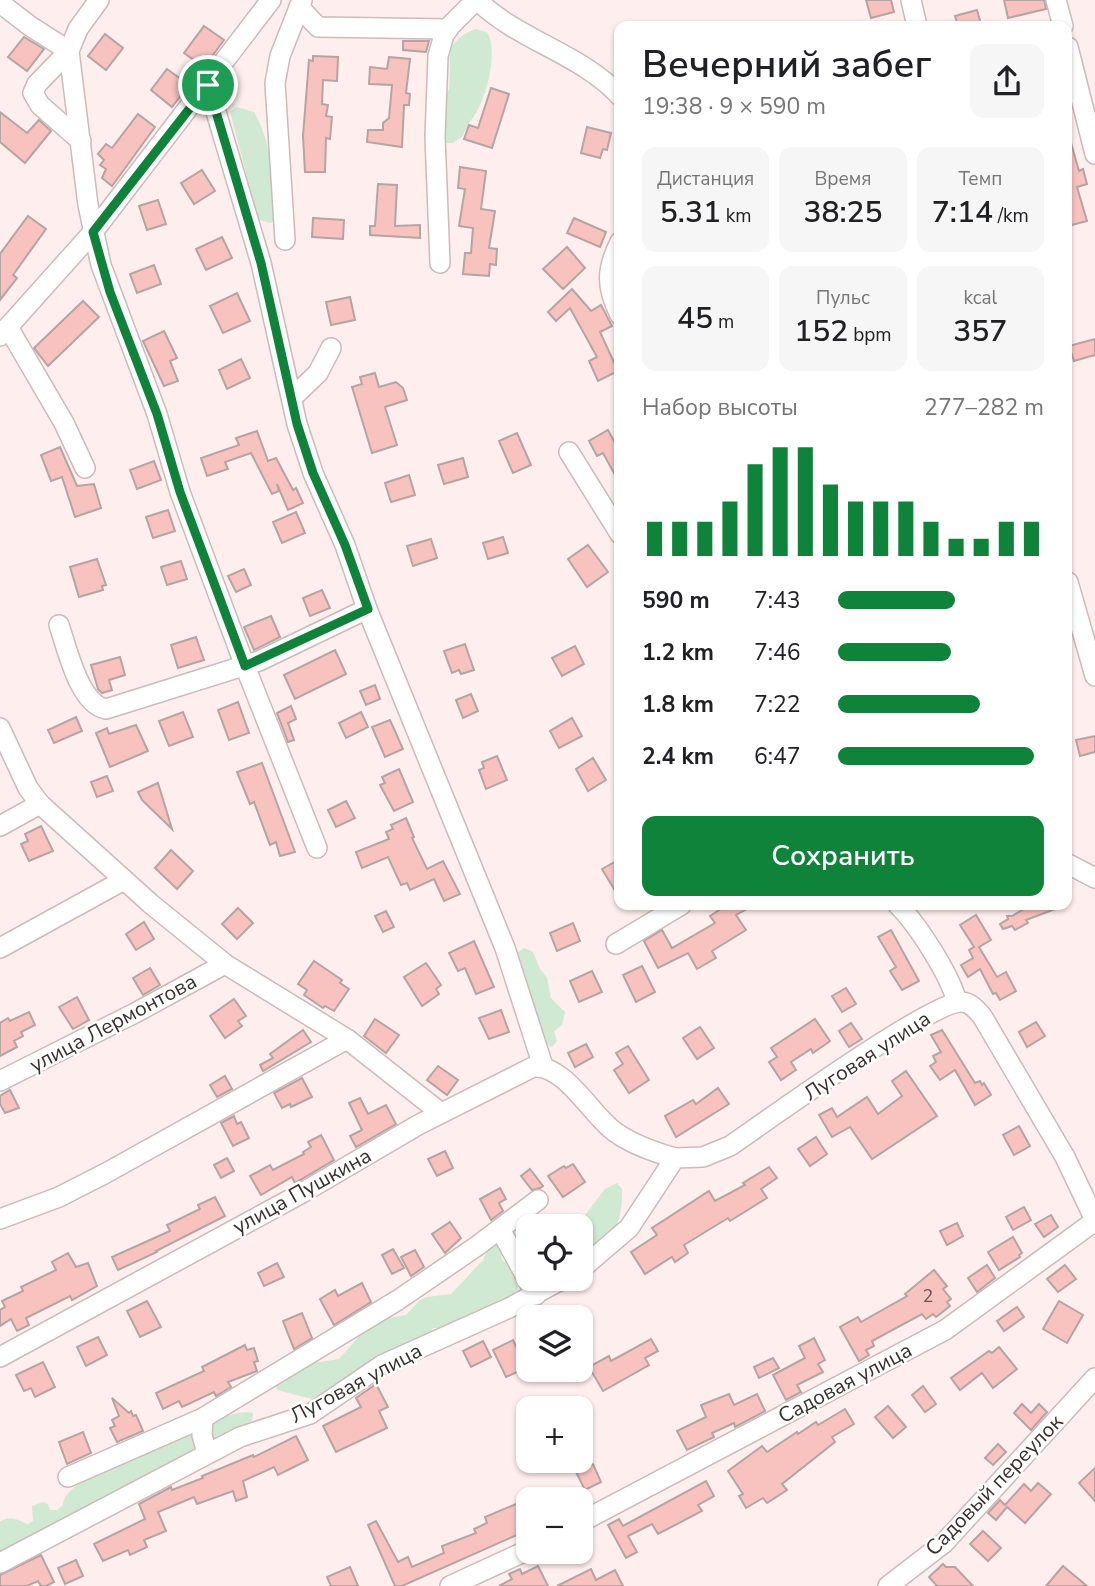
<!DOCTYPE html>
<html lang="ru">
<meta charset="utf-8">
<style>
:root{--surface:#fff;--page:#f6f6f6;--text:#202124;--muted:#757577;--accent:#10833b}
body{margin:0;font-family:"Nunito Sans",sans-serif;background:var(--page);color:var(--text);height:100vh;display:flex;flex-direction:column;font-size:26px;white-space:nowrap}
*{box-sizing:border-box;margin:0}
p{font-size:23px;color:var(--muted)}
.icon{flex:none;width:38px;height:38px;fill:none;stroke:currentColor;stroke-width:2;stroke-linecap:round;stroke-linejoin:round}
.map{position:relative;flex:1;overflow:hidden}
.details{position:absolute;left:614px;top:21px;width:458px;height:889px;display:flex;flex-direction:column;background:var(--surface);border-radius:14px;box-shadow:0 2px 5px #0004}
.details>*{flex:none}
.fabs{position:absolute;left:516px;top:1214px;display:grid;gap:14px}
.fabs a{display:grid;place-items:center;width:77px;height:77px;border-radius:14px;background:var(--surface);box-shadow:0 2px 5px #0004;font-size:35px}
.pin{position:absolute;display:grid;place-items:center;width:60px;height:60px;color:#fff;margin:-30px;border:4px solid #fff;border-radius:50%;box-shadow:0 2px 7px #0007}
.round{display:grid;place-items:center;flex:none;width:74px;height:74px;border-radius:14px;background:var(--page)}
.head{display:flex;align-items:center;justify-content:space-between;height:119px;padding:0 28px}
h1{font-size:38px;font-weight:600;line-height:52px}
.figures{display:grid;grid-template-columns:repeat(3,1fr);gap:10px;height:119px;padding:7px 28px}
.figures div{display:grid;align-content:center;border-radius:14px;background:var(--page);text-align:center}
.figures b{font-size:30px;font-weight:600}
.figures small{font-size:19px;font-weight:400}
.figures p{font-size:19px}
.chart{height:196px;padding:14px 28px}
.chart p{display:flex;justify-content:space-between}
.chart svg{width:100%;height:126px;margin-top:7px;stroke:var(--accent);stroke-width:6}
.button{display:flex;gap:14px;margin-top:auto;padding:14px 28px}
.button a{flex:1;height:80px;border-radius:14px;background:var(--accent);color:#fff;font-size:28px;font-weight:600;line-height:80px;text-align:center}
ul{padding:0 28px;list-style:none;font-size:23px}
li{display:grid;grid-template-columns:112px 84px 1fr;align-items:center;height:52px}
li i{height:18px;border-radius:9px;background:var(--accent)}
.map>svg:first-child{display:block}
.green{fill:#cfe9d3}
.building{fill:#f8c2bf;stroke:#b6a4a3;stroke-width:2}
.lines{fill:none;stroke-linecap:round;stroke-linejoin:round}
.minor-casing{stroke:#cdbab9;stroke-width:22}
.minor{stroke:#fff;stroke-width:19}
.route-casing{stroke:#fff;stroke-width:14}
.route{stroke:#10833b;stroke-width:9}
.labels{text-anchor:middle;stroke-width:5;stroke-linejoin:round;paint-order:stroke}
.number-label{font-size:18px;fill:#675453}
.street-label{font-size:21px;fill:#37302f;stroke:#fff}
</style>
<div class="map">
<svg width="1095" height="1586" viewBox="0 0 1095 1586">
<rect width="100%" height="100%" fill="#feeeed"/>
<g class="green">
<path d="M475,29l12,3c11,18 1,57 -8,75 -5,11 -13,18 -16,29l-10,7h-8c-2,-9 -6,-19 -5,-28 1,-9 7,-18 9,-26 4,-29 -9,-45 26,-60z"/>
<path d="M236,107l18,5c19,33 20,72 21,109l-5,2 -10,-3 -3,-6 -27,-102z"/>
<polygon points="524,948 533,952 540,969 547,978 551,998 565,1012 562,1025 554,1031 557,1041 552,1047 544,1043 516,961 517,953"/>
<path d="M617,1183l5,6c1,32 -8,57 -41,67v-29h-14l15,-8 23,-30z"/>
<path d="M494,1243l5,1 3,16c12,8 20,24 13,37l-72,31h-10l-5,10 -104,58 -12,3 -35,-9 -1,-4 7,-8 30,-15 26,-4 23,-26 21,-14 23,-4 14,-15 7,-3 24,-3 32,-34 6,-13z"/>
<path d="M248,1412l5,1 -2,15 -35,16 -8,-3v-10c10,-13 23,-18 40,-19z"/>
<path d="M192,1435l6,14 -198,108v-35c11,-8 18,-1 28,2l5,-3 -1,-15 11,-4 5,2 2,6h7l6,-5c1,-28 103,-67 129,-70z"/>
</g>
<g class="building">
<polygon points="866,0 891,0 894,12 871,18"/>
<polygon points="1004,0 1044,0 1046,9 1008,18"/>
<polygon points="977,10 981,24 958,26 955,16"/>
<polygon points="204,26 224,40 204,67 184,53"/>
<polygon points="105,34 123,48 106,70 88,56"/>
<polygon points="24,37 44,49 27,71 8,57"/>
<polygon points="403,41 429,41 426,52 403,50"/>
<polygon points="313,56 338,57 337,81 323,80 322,104 328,105 326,116 332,117 330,139 326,138 325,172 305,172 303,136 309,60 313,61"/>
<polygon points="389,57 410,59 406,93 410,94 409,105 404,105 402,147 367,142 368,130 383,130 383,123 389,118 392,85 369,84 370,67 387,69"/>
<polygon points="167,69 189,85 172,107 151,90"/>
<polygon points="491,88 509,94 492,148 464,139 469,125 478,128"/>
<polygon points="0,112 27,133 39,120 51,131 25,163 0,142"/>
<polygon points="138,114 155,127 112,186 102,178 106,169 100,165 104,160 98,154 106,144 112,148"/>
<polygon points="587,127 611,133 607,150 603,149 600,158 581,153"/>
<polygon points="1068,143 1071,143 1079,171 1083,169 1087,184 1077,187 1087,221 1068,226"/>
<polygon points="460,167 486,171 481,209 495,211 489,248 497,249 496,265 490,264 489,276 463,274 465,253 471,253 473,228 459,226 465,189 458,188"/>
<polygon points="202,170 215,191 194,204 181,183"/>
<polygon points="378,184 397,185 395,226 420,225 420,238 370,235 370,226 375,226"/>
<polygon points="158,200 166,224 147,230 139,206"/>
<polygon points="28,216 46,229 13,275 17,278 0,300 0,254"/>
<polygon points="313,218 344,220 343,239 312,237"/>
<polygon points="574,218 606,232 600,247 567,233"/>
<polygon points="222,237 232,258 206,270 196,249"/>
<polygon points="567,247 585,268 563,289 543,269"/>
<polygon points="154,265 161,284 137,293 130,274"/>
<polygon points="572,289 591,311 601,305 612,326 600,332 618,371 598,381 589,361 597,357 570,308 556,321 548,312"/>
<polygon points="237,293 250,321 223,333 210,306"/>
<polygon points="350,297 355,320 331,325 326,302"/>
<polygon points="83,301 99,317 48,366 34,348"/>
<polygon points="164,331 177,358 170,361 178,381 164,386 143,341"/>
<polygon points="1095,339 1095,355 1074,361 1069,346"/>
<polygon points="241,359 250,378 227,389 219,370"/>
<polygon points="375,373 379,387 396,382 403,388 407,400 385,407 397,445 372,453 352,387 362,384 360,377"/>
<polygon points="608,430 620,452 620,484 603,453 597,456 589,441"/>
<polygon points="257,431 268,461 276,458 293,490 296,488 303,503 288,510 277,484 279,491 272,494 251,453 225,462 228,469 207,476 201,458 239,445 236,438"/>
<polygon points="517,433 531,465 513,473 499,441"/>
<polygon points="60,447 77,486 94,484 101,508 75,517 62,477 51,481 41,455"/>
<polygon points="463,458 468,477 444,484 438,465"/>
<polygon points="154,461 161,480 137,489 130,470"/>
<polygon points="409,475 415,495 391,502 385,483"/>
<polygon points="168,510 175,531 153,538 146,517"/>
<polygon points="296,512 305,533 282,543 273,522"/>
<polygon points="503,537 508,553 488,559 483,543"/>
<polygon points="431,539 437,558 413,566 407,546"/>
<polygon points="588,545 608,572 587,587 568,559"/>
<polygon points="97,559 106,585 102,586 103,590 79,597 70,567"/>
<polygon points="181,561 187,579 167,585 161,567"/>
<polygon points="244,569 251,585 236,592 228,576"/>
<polygon points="322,590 330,608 310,616 303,598"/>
<polygon points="271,616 280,637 254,650 244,627"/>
<polygon points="196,637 204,660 178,668 171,645"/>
<polygon points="465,644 474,670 461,674 459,670 452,673 444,651"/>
<polygon points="575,646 584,664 562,676 552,658"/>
<polygon points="335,650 346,674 295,699 284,675"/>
<polygon points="120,657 125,675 109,680 112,690 102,693 98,689 91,665"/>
<polygon points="375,685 380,699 366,705 360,691"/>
<polygon points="471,694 478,711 463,718 456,700"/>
<polygon points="238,702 249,733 229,740 218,710"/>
<polygon points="291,706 296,719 288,723 294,740 288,742 277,713"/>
<polygon points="183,712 193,737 169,746 159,721"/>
<polygon points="361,712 368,727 346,738 339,723"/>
<polygon points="76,717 82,731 54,743 48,730"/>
<polygon points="572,718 582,736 559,748 550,731"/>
<polygon points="390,720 403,749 385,757 372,727"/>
<polygon points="136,725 148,751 110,767 96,733 107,728 109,734"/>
<polygon points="1095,736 1095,752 1080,756 1076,740"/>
<polygon points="497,756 507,780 486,789 479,770 484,768 482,762"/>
<polygon points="593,758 606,780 588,791 576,769"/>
<polygon points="262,763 295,852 280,856 276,842 270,845 254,802 250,804 237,772"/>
<polygon points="399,769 413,802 394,811 380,785 385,783 382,777"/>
<polygon points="107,776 113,791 97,797 91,782"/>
<polygon points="158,783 172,829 142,800 138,792"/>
<polygon points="346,801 355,818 336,827 328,810"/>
<polygon points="406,818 414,837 412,838 427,869 443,861 460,894 444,901 434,879 410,890 407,883 401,885 388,857 362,868 356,852 389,839 386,832 393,829 391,825"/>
<polygon points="41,826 53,851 29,861 21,844 28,841 25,834"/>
<polygon points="171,850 193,871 177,889 155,868"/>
<polygon points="620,859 620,899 602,869"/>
<polygon points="727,905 754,905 736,915 746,930 712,951 716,958 697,969 688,953 658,968 644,941 662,930 672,948 715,923 710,916"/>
<polygon points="1031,905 1063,906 1026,920 1028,923 1015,930 1012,926 1003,929 1000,924 1008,919 1007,916 1012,916"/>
<polygon points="238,908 253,923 237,939 222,924"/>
<polygon points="386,911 394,927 383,932 375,916"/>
<polygon points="976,915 991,940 979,947 997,977 1006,972 1016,991 1000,1000 996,993 993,994 980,969 968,977 961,965 973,958 969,950 974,947 960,925"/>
<polygon points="144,922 154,939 136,950 126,934"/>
<polygon points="573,923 580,941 557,951 550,933"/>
<polygon points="891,930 919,981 902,990 890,971 896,967 878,937"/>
<polygon points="474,941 494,987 476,994 465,968 458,971 449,953"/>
<polygon points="314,961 342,980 340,983 349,989 334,1011 325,1006 323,1008 304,995 307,990 298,984"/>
<polygon points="426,963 441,985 436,989 439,994 422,1006 404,977"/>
<polygon points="642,966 655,992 636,1002 623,975"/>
<polygon points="150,968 160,985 143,995 133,978"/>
<polygon points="592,971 602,992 579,1002 570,981"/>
<polygon points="846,988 856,1004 842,1012 832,996"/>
<polygon points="77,997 89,1020 73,1029 59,1007"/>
<polygon points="234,999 246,1016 238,1021 242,1026 225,1038 210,1016"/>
<polygon points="501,1010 509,1032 489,1039 479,1018"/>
<polygon points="29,1012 35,1025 21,1032 23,1036 14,1041 17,1047 0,1056 0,1023 8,1018 10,1021"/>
<polygon points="375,1019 399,1035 386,1053 364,1036"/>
<polygon points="815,1019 830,1041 813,1053 811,1049 791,1062 796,1070 781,1080 769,1062 777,1057 771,1048"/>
<polygon points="1036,1022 1045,1036 1027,1047 1019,1032"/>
<polygon points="851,1023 862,1039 849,1047 839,1031"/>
<polygon points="700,1027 714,1048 697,1059 683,1038"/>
<polygon points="303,1030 311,1042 263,1071 260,1065 273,1058 270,1054"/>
<polygon points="942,1030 975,1083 980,1081 982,1085 984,1083 991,1095 975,1105 955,1070 940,1080 930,1066 936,1062 933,1056 941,1052 931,1035"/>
<polygon points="586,1044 593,1057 575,1067 568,1053"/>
<polygon points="628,1046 649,1080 629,1093 614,1070 623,1064 616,1053"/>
<polygon points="438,1066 458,1080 447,1095 427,1080"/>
<polygon points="906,1071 937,1116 872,1159 850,1127 832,1137 819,1115 832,1108 837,1117 867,1097 878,1114 902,1096 892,1081"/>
<polygon points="225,1076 232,1089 217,1097 210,1085"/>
<polygon points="302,1078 312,1097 291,1107 290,1104 282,1108 274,1093"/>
<polygon points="718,1088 729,1104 676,1137 665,1116 693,1100 696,1104"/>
<polygon points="10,1090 19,1108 5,1113 0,1104 0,1096"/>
<polygon points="360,1098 368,1114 386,1105 396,1124 356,1147 350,1136 362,1130 349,1103"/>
<polygon points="234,1116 237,1124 241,1122 249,1138 233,1146 221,1123"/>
<polygon points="1019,1126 1030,1146 1014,1155 1003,1135"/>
<polygon points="321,1135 334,1160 295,1183 292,1177 261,1195 250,1176 270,1165 273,1170 304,1154 303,1152 311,1147 308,1142"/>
<polygon points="816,1137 827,1154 810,1166 798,1149"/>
<polygon points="445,1151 453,1168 437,1176 428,1159"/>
<polygon points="227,1158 234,1171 221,1178 214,1165"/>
<polygon points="573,1164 585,1182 563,1197 548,1176 564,1166 566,1168"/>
<polygon points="769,1167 777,1178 761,1189 767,1198 730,1221 728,1218 684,1245 688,1253 675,1262 672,1257 645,1274 631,1252 657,1235 652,1228 709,1191 715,1201 745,1185 743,1183"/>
<polygon points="530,1169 543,1186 540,1188 532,1190 521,1176"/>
<polygon points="500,1188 506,1199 499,1203 503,1211 491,1220 480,1199"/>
<polygon points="215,1197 225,1216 156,1251 157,1252 118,1270 112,1257 170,1231 167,1225 200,1209 198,1205"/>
<polygon points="1024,1207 1031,1220 1013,1230 1006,1217"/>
<polygon points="1051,1215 1058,1227 1044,1237 1035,1224"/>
<polygon points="450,1222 461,1238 445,1253 432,1234"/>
<polygon points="957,1223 963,1236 947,1245 940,1231"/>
<polygon points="1013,1237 1022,1253 1019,1255 1020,1257 999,1270 988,1252"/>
<polygon points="393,1249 404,1268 392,1274 382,1255"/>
<polygon points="415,1250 424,1267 411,1276 401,1257"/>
<polygon points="68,1253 76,1267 88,1263 97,1286 72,1300 70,1296 26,1318 29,1325 17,1331 11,1319 0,1326 0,1310 5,1307 2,1301 23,1291 21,1287 56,1270 52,1262"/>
<polygon points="277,1263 284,1277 264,1286 258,1273"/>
<polygon points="987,1265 995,1278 977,1292 968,1278"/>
<polygon points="1065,1265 1076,1279 1058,1292 1047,1279"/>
<polygon points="934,1270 947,1286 943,1289 951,1299 947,1302 950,1306 936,1317 933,1314 926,1319 922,1314 872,1341 874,1346 866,1350 869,1355 859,1361 840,1327 858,1317 861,1322 907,1296 905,1294"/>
<polygon points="362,1283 371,1302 334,1325 320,1299 335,1290 338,1296"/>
<polygon points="147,1301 161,1327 140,1337 127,1311"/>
<polygon points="1059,1301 1083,1315 1067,1343 1043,1329"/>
<polygon points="1017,1307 1024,1317 1004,1331 997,1321"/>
<polygon points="302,1313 312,1338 294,1349 283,1321"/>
<polygon points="98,1337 107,1355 86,1366 77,1347"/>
<polygon points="814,1338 825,1360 818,1364 823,1372 797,1385 801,1392 786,1400 773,1375 805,1358 799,1346"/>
<polygon points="651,1339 658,1351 645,1358 649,1365 603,1391 589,1367 609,1356 611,1361"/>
<polygon points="513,1340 526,1368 506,1377 493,1350"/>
<polygon points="483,1341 491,1357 471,1367 463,1351"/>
<polygon points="245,1345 247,1350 254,1348 258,1361 254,1362 257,1371 228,1382 231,1387 216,1396 214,1392 182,1407 179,1401 163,1409 156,1393 204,1371 202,1367"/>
<polygon points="999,1347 1017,1369 993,1388 982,1373 960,1390 951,1378 989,1351 992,1353"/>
<polygon points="773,1358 779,1368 759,1378 754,1367"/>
<polygon points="43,1362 55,1387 35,1397 31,1388 24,1391 16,1375"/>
<polygon points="376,1384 388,1407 379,1411 387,1428 336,1452 323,1426 361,1407 356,1398"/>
<polygon points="923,1386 936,1404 925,1412 912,1395"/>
<polygon points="729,1394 734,1405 757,1394 765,1411 735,1427 734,1423 712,1433 714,1437 687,1450 677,1431 706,1417 701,1405"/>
<polygon points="112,1398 129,1413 131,1411 133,1416 136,1415 143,1431 117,1442 110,1428 115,1426 112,1420 119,1416"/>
<polygon points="1022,1404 1031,1413 1039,1404 1047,1412 1031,1430 1014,1413"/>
<polygon points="888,1406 906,1427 893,1438 875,1417"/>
<polygon points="845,1409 854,1424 832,1437 835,1442 782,1484 787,1490 767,1503 763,1498 746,1508 739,1496 743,1494 728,1471 762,1446 767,1452 797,1432 798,1434 816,1422 818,1425"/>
<polygon points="83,1432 91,1453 67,1464 59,1442"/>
<polygon points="296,1436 308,1460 278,1475 274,1467 243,1481 247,1497 236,1501 233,1491 197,1504 194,1497 158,1512 166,1531 144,1540 147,1547 130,1555 128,1550 103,1561 94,1544 145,1519 139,1504 171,1487 172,1490 203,1478 202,1476 253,1455 254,1457"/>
<polygon points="998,1444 1006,1452 993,1465 985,1458"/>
<polygon points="593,1464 601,1482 585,1490 576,1472"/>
<polygon points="1095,1468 1095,1501 1079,1483"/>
<polygon points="706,1481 714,1496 698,1505 702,1511 658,1534 652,1524 628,1536 637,1552 626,1558 608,1525 619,1519 623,1526"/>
<polygon points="1038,1483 1051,1494 1025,1523 1007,1507 996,1520 988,1513 1000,1500 1005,1505 1024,1484 1031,1491"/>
<polygon points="528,1499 528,1530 402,1586 395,1586 368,1525 376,1521 398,1562 408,1557 412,1567 444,1553 442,1546 476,1533 474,1529 487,1523 485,1517"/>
<polygon points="983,1531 1001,1548 988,1561 970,1544"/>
<polygon points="41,1555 54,1582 46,1586 41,1586 38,1581 27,1586 0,1586 0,1575"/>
<polygon points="76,1560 83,1576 65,1584 58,1568"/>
<polygon points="943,1564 946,1567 955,1567 973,1586 937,1586 929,1577"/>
<polygon points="538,1566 548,1586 499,1586 512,1579 509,1574 520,1569 522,1574"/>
<polygon points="1063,1566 1087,1586 1046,1586"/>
<polygon points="350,1567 358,1586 331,1586 327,1577"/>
<polygon points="591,1569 596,1580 615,1570 623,1586 557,1586"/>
</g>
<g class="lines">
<defs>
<g id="minor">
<polyline points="99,0 78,29 69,51 88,205 101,265 157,414 180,492 245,666 317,848"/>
<path d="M477,0c42,41 103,53 143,96"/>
<polyline points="911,0 917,26"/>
<polyline points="1056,0 1063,26"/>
<polyline points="0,3 30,26 69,51 37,84 33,93 40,105 81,141"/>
<polyline points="299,7 318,27 448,29"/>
<polyline points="1068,47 1095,154"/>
<polyline points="208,85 261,263 297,424 313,473 345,545 367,609 505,948 543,1066"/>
<polyline points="285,240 275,83 280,56 302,0"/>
<path d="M620,242c-14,28 -14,45 0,73"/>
<polyline points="440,263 435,137 438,56 444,35 451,25 476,0"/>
<polyline points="8,327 64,423 85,468"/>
<polyline points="0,336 93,232 271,0"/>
<polyline points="292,398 318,373 331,348"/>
<polyline points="569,452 620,534"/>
<polyline points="1068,582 1095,676"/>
<path d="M59,625c8,23 20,79 47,84l153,-48 108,-52"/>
<polyline points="0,728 28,788 40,804 0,826"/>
<polyline points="40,804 151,904 225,964 347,1039 441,1113"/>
<polyline points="1068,864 1095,878"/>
<path d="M898,905c20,20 52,70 59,97"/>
<polyline points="616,944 681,905"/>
<polyline points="0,948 124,880"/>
<polyline points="0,1081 135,1013 225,964"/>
<polyline points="0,1219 59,1197 106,1173 347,1039"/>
<polyline points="500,1229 536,1295"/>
<path d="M581,1269l48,-41 46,-70 28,-1 27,-11c35,-24 201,-144 231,-144 9,0 15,7 21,14l83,141 30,63"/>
<path d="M0,1357l302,-164 116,-68 115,-58c32,-3 58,48 82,65 18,13 39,20 60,26"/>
<polyline points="207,1453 202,1435 203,1418 398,1300 477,1246 538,1200"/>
<polyline points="68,1477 203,1418"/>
<polyline points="581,1522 945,1330 1095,1221"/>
<polyline points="0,1563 240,1437 310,1414 382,1365 509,1308 563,1279"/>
<polyline points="450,1586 528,1550"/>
<polyline points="888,1586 944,1543 1095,1378"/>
</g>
</defs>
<use href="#minor" class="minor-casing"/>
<use href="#minor" class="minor"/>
</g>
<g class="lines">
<defs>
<polygon id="route" points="208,85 261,263 297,424 313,473 345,545 368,609 245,666 180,492 157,414 110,292 93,232"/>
</defs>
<use href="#route" class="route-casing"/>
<use href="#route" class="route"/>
</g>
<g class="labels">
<g class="number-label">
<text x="928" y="1302">2</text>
</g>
<g class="street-label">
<text transform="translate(113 1023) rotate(-28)" y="7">улица Лермонтова</text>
<text transform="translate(867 1056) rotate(-33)" y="7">Луговая улица</text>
<text transform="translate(302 1191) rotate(-29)" y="7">улица Пушкина</text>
<text transform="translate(356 1383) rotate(-28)" y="7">Луговая улица</text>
<text transform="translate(845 1383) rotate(-28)" y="7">Садовая улица</text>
<text transform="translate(994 1485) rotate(-46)" y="7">Садовый переулок</text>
</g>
</g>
</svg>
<div class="fabs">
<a><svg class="icon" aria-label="locate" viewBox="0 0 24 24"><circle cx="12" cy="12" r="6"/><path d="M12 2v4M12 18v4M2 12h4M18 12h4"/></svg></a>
<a><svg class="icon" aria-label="layers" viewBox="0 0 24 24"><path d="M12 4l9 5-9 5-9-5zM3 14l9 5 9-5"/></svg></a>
<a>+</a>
<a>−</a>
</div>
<div class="pin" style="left:208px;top:85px;background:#1e9e55"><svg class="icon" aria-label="arrive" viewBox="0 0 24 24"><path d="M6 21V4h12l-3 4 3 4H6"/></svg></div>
<section class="details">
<div class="head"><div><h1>Вечерний забег</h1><p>19:38 · 9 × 590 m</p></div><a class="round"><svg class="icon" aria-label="share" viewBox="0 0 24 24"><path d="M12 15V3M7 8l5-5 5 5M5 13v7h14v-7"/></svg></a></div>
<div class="figures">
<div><p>Дистанция</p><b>5.31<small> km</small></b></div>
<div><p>Время</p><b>38:25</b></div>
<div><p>Темп</p><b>7:14<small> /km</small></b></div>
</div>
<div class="figures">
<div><b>45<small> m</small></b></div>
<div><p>Пульс</p><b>152<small> bpm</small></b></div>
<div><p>kcal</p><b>357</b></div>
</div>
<div class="chart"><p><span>Набор высоты</span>277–282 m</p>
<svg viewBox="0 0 160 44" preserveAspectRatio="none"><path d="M5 44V32M15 44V32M25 44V32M35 44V25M45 44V12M55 44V6M65 44V6M75 44V19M85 44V25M95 44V25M105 44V25M115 44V32M125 44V38M135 44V38M145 44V32M155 44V32"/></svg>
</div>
<ul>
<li><b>590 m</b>7:43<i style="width:57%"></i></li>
<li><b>1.2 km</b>7:46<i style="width:55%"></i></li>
<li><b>1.8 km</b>7:22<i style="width:69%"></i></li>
<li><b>2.4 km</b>6:47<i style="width:95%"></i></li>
</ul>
<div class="button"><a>Сохранить</a></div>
</section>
</div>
